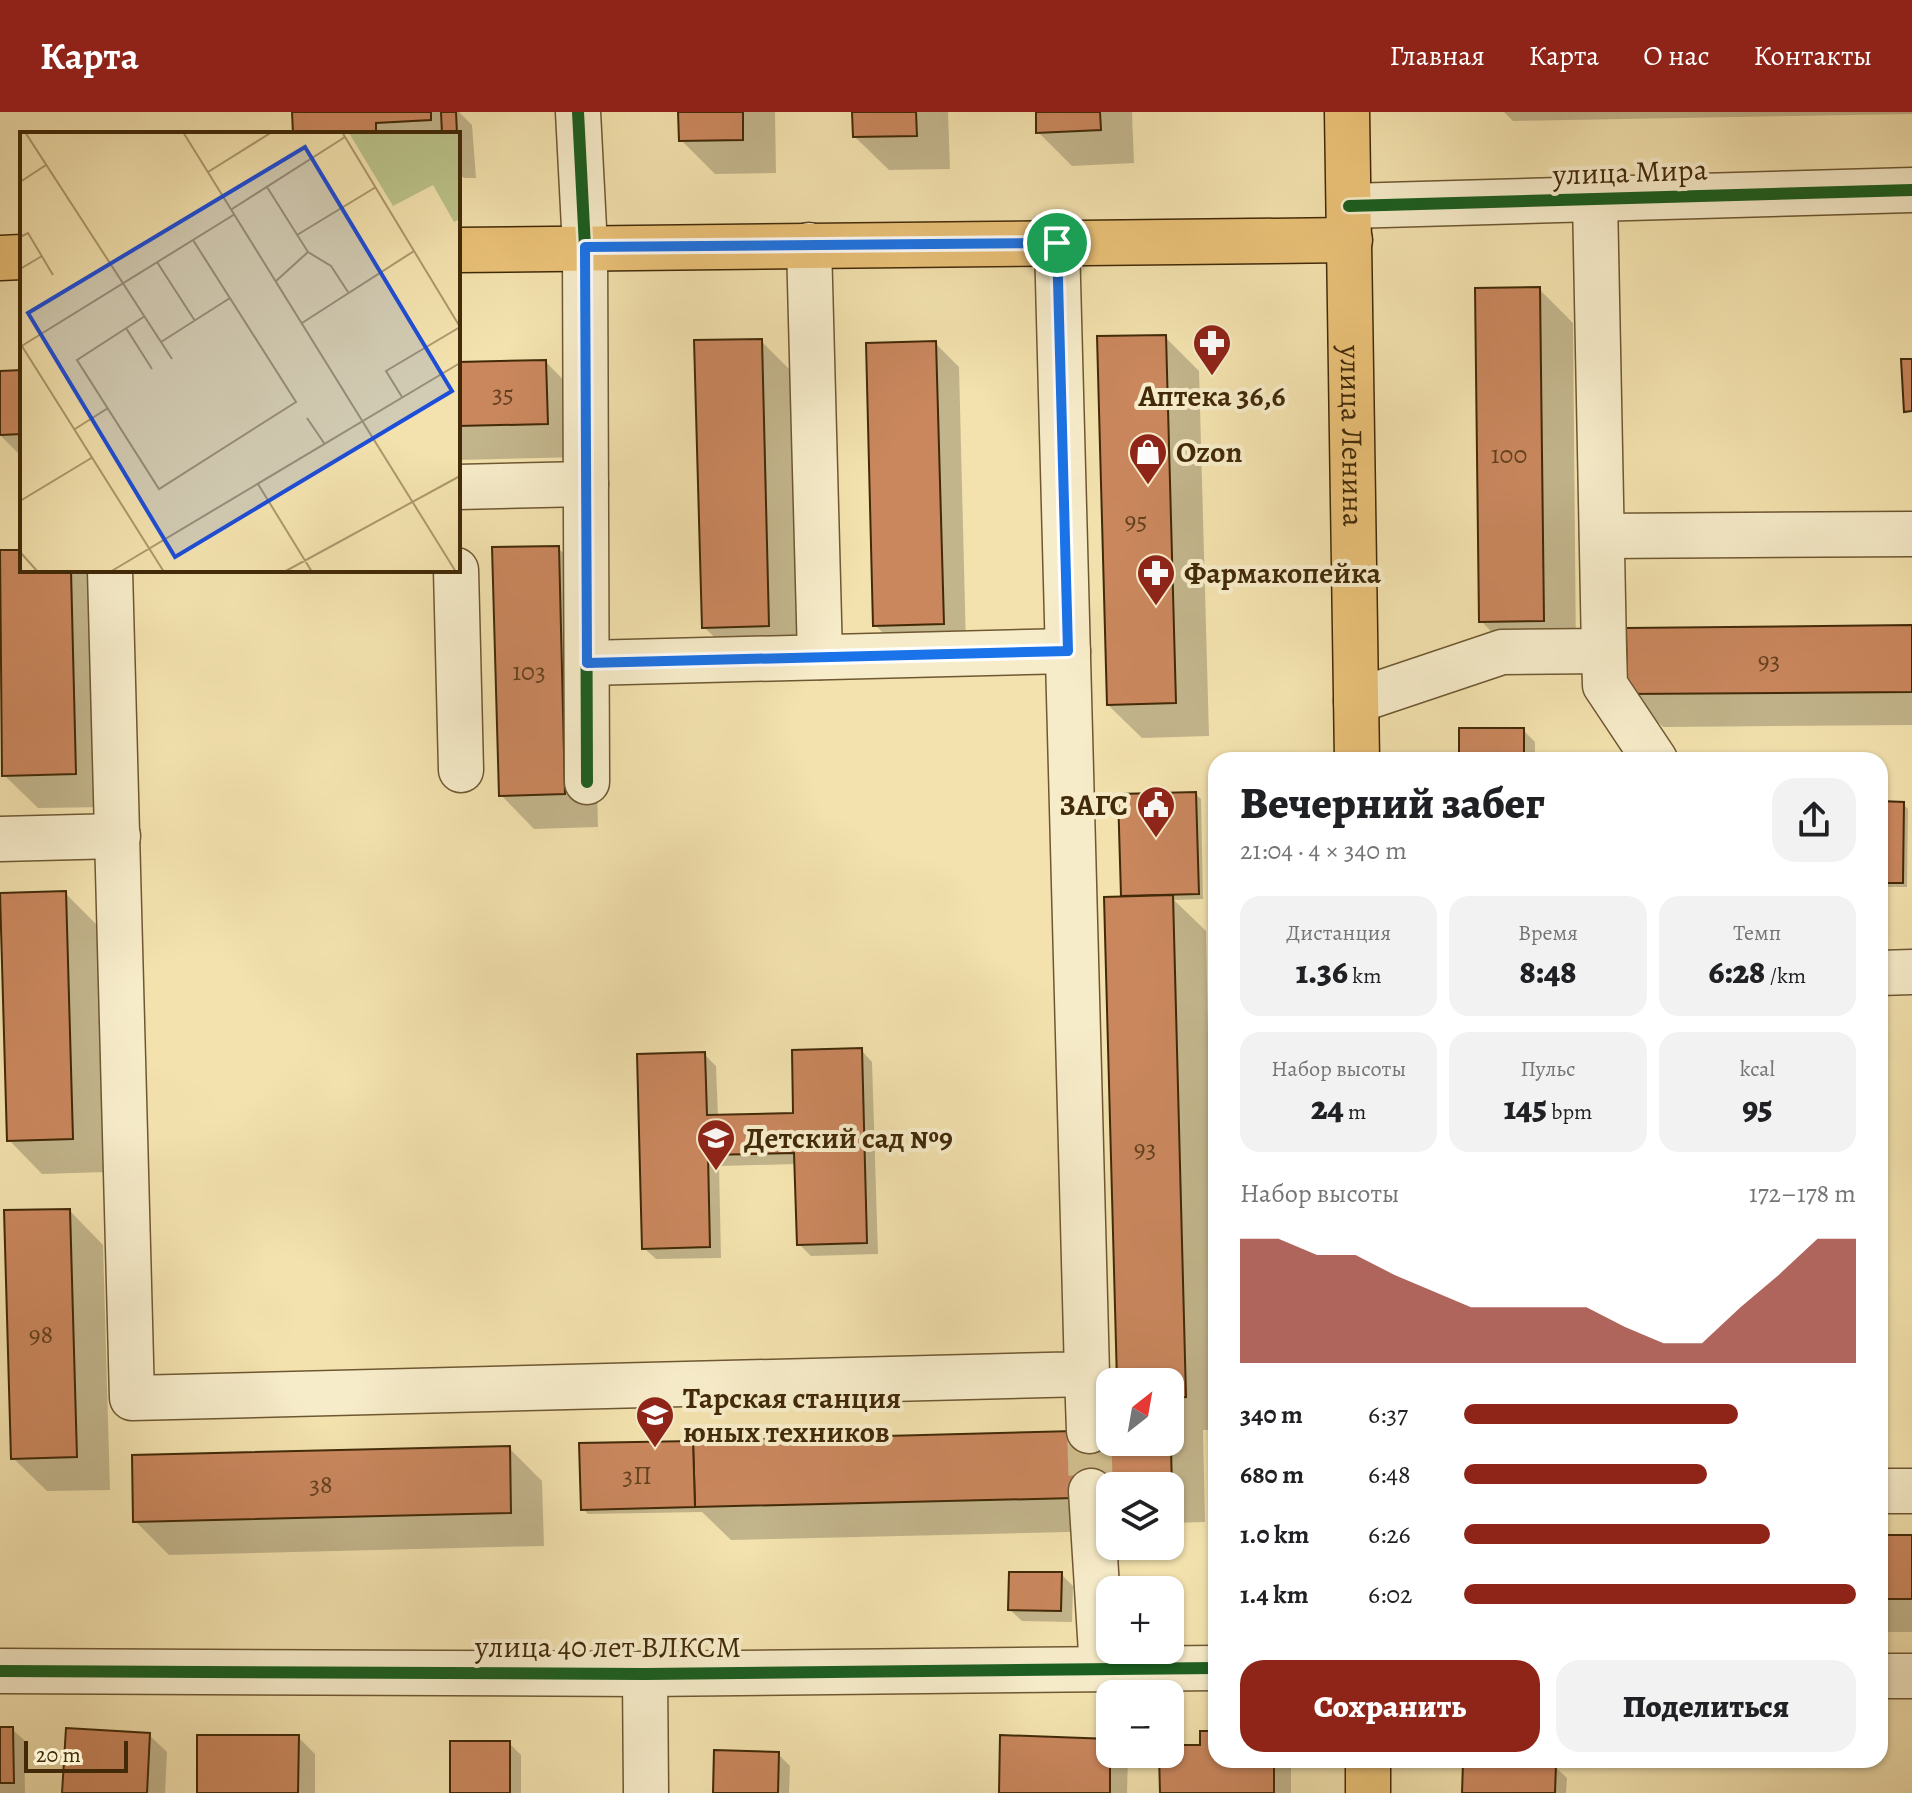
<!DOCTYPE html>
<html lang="ru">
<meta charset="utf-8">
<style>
:root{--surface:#fff;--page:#f2f2f2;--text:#202124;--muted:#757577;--accent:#8f2418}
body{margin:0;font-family:Alegreya,serif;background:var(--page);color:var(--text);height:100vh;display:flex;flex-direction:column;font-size:30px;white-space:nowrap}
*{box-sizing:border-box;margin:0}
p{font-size:26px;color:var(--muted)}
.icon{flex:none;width:44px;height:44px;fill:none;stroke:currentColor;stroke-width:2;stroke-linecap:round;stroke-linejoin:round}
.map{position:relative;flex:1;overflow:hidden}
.drawer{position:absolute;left:1208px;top:640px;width:680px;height:1016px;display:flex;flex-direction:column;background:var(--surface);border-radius:24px;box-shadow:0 2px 6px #0004}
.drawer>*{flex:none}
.needle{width:52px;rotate:31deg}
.buttons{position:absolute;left:1096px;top:1256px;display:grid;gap:16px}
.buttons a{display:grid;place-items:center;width:88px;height:88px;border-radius:16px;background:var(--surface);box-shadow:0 2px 6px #0004;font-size:40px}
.scale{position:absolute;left:24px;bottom:20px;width:104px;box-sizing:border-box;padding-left:8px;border:4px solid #422a08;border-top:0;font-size:22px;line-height:28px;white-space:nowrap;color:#422a08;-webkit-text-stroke:6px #f7ecca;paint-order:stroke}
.pin{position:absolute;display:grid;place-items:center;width:68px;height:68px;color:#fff;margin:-34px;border:4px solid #fff;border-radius:50%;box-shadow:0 2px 8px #0007}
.round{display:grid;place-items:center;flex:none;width:84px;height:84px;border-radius:24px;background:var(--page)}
.headline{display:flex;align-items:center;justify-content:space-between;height:136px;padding:0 32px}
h1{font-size:44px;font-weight:800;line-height:60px}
.stats{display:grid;grid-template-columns:repeat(3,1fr);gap:12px;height:136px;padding:8px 32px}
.stats div{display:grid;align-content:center;border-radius:20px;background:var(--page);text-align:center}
.stats b{font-size:34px;font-weight:800}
.stats small{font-size:22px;font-weight:400}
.stats p{font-size:22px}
.chart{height:224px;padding:16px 32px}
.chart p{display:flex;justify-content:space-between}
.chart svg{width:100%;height:144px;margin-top:8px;fill:var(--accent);opacity:.7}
.action{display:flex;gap:16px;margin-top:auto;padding:16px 32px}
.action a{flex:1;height:92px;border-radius:24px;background:var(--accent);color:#fff;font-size:32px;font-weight:800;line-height:92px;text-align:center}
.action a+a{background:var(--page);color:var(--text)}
ul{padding:0 32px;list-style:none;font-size:26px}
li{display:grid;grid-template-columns:128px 96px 1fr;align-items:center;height:60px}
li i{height:20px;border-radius:10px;background:var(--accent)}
header{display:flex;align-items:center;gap:48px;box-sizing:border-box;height:112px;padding:0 40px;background:var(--accent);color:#fff}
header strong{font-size:38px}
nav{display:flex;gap:44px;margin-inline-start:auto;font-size:28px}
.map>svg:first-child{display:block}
.shadow{fill:#0003}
.building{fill:#ca875e;stroke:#422a08;stroke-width:2}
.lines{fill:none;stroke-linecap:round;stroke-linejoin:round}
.minor-tunnel{stroke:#d0bd8d;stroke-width:44;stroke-dasharray:44 22;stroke-linecap:butt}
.minor-casing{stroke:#6e5832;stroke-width:47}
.major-casing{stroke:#422a08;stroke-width:47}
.minor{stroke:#f7ecca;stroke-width:44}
.major{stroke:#eac177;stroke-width:44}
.cycleway-casing{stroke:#f7ecca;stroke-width:17}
.cycleway{stroke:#1b5e20;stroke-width:12}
.route-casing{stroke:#fff;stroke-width:16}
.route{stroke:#1a73e8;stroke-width:10}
.labels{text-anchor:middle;stroke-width:8;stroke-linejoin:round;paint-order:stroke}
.number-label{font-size:26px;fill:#64411e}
.street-label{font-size:30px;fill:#422a08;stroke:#f7ecca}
.poi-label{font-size:30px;font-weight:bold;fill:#422a08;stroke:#f7ecca;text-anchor:start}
.inset-road{fill:none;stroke:#ac986c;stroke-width:2}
.view{fill:#1d4ed8;fill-opacity:0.15;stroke:#1d4ed8;stroke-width:4}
.inset-edge{fill:none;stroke:#422a08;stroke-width:4}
</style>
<header>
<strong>Карта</strong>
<nav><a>Главная</a><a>Карта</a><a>О нас</a><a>Контакты</a></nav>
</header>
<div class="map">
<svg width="1912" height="1681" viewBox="0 0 1912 1681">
<rect width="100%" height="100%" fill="#f3e2ae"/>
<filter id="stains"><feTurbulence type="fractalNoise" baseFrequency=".0025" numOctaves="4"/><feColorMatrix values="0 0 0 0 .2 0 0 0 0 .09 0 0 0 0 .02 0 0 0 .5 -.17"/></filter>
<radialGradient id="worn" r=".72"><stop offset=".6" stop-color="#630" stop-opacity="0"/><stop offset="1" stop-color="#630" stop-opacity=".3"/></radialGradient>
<g class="shadow">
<polygon points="294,0 459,0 472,13 476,66 464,66 458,61 458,22 295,22"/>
<polygon points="680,0 775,0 776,61 715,62 681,28"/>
<polygon points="854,0 948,0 950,57 889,58 855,25"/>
<polygon points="1038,0 1132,0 1134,51 1072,54 1038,20"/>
<polygon points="1504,0 1912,0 1912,2 1513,9"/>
<polygon points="1539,177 1573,211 1576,542 1514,543 1481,509"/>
<polygon points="1165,225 1199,259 1209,624 1142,626 1108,593"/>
<polygon points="761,229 795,263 802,547 738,549 704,515"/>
<polygon points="935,231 959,255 966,535 899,537 875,513"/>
<polygon points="546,250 579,284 581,345 458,348 458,252"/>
<polygon points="22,260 22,345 0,323 0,261"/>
<polygon points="558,436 592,469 598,715 534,717 501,683"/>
<polygon points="0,440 22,440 22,458 89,458 109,695 38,696 4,663"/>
<polygon points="1912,515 1912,613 1663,615 1629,582"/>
<polygon points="1523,618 1535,630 1535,648 1461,648"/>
<polygon points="1195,682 1201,687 1203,787 1174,788 1206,819 1216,1318 1203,1318 1205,1410 1170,1411 1170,1374 1110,1374 1108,1419 731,1428 702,1400 588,1402 583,1397 581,1333 1170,1330 1170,1270 1119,1270 1126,786 1123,783"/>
<polygon points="1903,692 1908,697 1907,775 1885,775 1880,770"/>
<polygon points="65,781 99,815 106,1060 42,1062 9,1028"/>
<polygon points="861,938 872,950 878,1142 811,1144 799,1132 797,1052 719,1054 721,1146 656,1147 644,1136 704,942 716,954 718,1005 796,1003"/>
<polygon points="70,1099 103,1133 110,1378 47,1379 13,1346"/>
<polygon points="509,1336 542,1369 544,1434 169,1443 135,1409"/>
<rect x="1880" y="1425" width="32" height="95"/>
<polygon points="1061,1462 1073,1474 1072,1510 1022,1509 1010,1498"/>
<polygon points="0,1617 12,1617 24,1628 25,1681 0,1681"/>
<polygon points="1216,1621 1216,1648 1291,1648 1291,1681 1162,1681 1161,1642 1170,1642 1170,1635 1202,1635"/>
<polygon points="149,1623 167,1640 165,1681 64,1681"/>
<polygon points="298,1625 315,1642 315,1681 199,1681"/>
<polygon points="1110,1629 1110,1642 1123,1642 1128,1647 1127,1681 1001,1681"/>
<polygon points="509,1631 521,1643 521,1681 452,1681"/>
<polygon points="778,1642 790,1654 789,1681 715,1681"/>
<polygon points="1555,1655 1567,1666 1566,1681 1464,1681"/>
</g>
<g class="building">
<polygon points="292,0 431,0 431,8 376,11 376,22 293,22"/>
<polygon points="441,0 456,0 457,22 442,22"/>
<polygon points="678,0 743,0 743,28 679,29"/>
<polygon points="852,0 916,0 917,24 853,25"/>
<polygon points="1036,0 1100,0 1101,18 1036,21"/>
<polygon points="1540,175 1544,509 1479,510 1475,176"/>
<polygon points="1166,223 1176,591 1107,593 1097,224"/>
<polygon points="762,227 769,514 702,516 694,228"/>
<polygon points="936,229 944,512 873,514 866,231"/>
<polygon points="1901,247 1912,247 1912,299 1904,300"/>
<polygon points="546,248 548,312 458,314 458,250"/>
<polygon points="22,258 22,322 0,323 0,259"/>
<polygon points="559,434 565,682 499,684 492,435"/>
<polygon points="0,438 22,438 22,458 71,458 76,662 2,664"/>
<polygon points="1912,513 1912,580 1627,582 1626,516"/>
<rect x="1459" y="616" width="65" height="32"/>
<polygon points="1196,680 1199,782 1121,784 1118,682"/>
<polygon points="1880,689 1904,690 1903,771 1880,771"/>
<polygon points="66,779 73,1027 7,1029 0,781"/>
<polygon points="1173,783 1186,1285 1170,1286 1170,1270 1117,1270 1104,785"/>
<polygon points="862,936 867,1131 797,1133 794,1041 708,1043 710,1135 642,1137 637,942 705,940 707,1003 793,1001 792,938"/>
<polygon points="70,1097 77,1345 11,1347 4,1098"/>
<polygon points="1170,1295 1172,1377 1110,1374 1075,1379 1074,1319 1110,1318 1110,1330 1170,1330"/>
<polygon points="1074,1319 1075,1386 695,1395 693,1329"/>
<polygon points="693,1329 695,1395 581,1398 579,1331"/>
<polygon points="510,1334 511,1401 133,1410 132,1343"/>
<rect x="1880" y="1423" width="32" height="64"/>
<polygon points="1009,1460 1062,1460 1061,1499 1008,1498"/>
<polygon points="0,1615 13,1615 14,1671 0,1671"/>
<polygon points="66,1616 150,1621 147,1681 62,1681"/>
<polygon points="1200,1619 1216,1619 1216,1648 1274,1648 1274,1681 1160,1681 1159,1642 1170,1642 1170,1633 1200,1633"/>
<polygon points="197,1623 299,1623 298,1681 197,1681"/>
<polygon points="1000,1623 1110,1627 1110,1681 999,1681"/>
<rect x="450" y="1629" width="60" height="52"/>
<polygon points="714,1638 779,1640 778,1681 713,1681"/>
<polygon points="1463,1650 1556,1653 1555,1681 1462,1681"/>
</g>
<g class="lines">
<polyline class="minor-tunnel" points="1089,1319 1091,1379"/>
<defs>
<g id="minor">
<polyline points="578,0 585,135 587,670"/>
<polyline points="1349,94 1912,78"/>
<polyline points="809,133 820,545"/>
<polyline points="458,375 586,372"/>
<polyline points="1602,424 1912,422"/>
<polyline points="110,458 132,1286 1087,1262 1057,131"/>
<polyline points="456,458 461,658"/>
<polyline points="1604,539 1605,573 1655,648"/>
<polyline points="587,551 1068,539"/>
<polyline points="1356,589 1502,540 1604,539 1595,87"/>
<polyline points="0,727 118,724"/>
<polyline points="1880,861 1912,860"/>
<polyline points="1087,1262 1089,1319"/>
<polyline points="1091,1379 1102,1557"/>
<polyline points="1880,1379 1912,1379"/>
<polyline points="0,1559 645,1562 1216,1556"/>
<polyline points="645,1562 646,1681"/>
<polyline points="1880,1564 1912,1564"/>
</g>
<g id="major">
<path id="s1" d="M1347,0l10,648"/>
<polyline points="458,138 1350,128"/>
<polyline points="0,146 22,145"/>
<polyline points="1368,1648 1368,1681"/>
</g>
</defs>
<use href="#minor" class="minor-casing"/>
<use href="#major" class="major-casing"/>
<use href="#minor" class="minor"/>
<use href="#major" class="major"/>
<defs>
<g id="cycleway">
<polyline points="578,0 585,135 587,670"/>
<polyline points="1349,94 1912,78"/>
<polyline points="0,1559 645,1562 1216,1556"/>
</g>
</defs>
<use href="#cycleway" class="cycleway-casing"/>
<use href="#cycleway" class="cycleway"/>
</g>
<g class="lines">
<defs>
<polygon id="route" points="1057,131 1068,539 587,551 585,135"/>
</defs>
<use href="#route" class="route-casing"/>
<use href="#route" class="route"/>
</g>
<defs>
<symbol id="pharmacy-pin" viewBox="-11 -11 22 30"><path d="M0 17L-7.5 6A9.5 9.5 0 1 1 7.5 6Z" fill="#8f2418" stroke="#f7ecca"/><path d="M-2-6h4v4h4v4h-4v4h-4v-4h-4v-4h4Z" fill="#fff"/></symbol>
<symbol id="shop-pin" viewBox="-11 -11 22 30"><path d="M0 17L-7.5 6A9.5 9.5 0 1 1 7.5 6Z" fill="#8f2418" stroke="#f7ecca"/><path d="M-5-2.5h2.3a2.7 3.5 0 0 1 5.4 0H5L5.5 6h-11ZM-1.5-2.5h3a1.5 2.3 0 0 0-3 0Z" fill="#fff"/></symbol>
<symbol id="civic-pin" viewBox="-11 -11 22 30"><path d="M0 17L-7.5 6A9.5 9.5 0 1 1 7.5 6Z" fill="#8f2418" stroke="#f7ecca"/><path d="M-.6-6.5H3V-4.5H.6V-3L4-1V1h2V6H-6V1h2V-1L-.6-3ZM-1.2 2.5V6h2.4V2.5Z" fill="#fff"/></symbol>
<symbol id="school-pin" viewBox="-11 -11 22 30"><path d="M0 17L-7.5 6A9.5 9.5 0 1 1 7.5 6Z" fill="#8f2418" stroke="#f7ecca"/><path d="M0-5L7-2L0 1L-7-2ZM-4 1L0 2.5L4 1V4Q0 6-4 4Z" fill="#fff"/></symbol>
</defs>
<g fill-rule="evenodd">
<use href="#pharmacy-pin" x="1190" y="209" width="44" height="60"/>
<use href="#shop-pin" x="1126" y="318" width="44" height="60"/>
<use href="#pharmacy-pin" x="1134" y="439" width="44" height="60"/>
<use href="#civic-pin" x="1134" y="671" width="44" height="60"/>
<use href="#school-pin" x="694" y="1004" width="44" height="60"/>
<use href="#school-pin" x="633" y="1281" width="44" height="60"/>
</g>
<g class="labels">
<g class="number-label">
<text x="503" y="290">35</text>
<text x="1509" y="351">100</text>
<text x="1136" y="417">95</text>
<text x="1769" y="557">93</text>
<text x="529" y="568">103</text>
<text x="1145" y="1045">93</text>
<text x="41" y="1231">98</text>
<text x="637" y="1372">3П</text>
<text x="321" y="1381">38</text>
</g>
<g class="street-label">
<text transform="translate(1630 60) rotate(-2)" y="10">улица Мира</text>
<text dy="10" stroke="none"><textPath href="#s1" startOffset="324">улица Ленина</textPath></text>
<text x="608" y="1545">улица 40 лет ВЛКСМ</text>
</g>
<g class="poi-label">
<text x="1212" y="294" text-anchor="middle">Аптека 36,6</text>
<text x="1176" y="350">Ozon</text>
<text x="1184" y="471">Фармакопейка</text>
<text x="1128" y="703" text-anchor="end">ЗАГС</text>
<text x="744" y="1036">Детский сад №9</text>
<text x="683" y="1296">Тарская станция<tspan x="683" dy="34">юных техников</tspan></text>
</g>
</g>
<g transform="translate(20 20)">
<rect width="440" height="440" fill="#f3e2ae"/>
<path d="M440,0v87l-6,3 -21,-37 -40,21 -44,-73z" fill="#bbc38a"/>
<path class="inset-road" d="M5,0l147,227M163,0l273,440M322,0l118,195M188,40l64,-40M0,50l26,-17M247,55l41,65 -32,29M212,77l113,-72M277,103l79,-48M0,105l8,-4 25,42M288,120l23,14 17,26M137,130l38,59M0,137l22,-13M125,184l-68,44 82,129 137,-87 -103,-162M282,191l112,-72M106,196l26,41M141,210l69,-44M0,211l144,229M0,215l215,-133M382,265l-16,-26 74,-44M287,286l17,25M55,297l33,-21M238,352l54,88M0,369l73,-44M0,420l18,20M90,440l350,-209M264,440l176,-96"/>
<path class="view" d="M285,15l147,244 -277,166 -147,-244z"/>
<rect width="440" height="440" class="inset-edge"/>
</g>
<rect width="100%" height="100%" filter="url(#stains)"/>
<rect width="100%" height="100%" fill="url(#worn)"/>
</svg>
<div class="buttons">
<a><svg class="needle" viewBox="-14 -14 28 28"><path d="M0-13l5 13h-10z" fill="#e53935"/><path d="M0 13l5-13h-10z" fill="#757577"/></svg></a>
<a><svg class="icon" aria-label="layers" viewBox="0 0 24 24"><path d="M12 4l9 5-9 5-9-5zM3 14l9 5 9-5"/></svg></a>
<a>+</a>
<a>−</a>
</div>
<div class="scale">20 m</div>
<div class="pin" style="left:1057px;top:131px;background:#1e9e55"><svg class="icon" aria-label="arrive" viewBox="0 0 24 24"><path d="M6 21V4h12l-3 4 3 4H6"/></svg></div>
<section class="drawer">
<div class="headline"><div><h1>Вечерний забег</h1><p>21:04 · 4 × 340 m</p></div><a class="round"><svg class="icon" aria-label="share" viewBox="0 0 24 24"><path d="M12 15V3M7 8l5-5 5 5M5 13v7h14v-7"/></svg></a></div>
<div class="stats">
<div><p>Дистанция</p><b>1.36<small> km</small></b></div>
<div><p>Время</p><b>8:48</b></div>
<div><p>Темп</p><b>6:28<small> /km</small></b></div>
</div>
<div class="stats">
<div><p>Набор высоты</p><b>24<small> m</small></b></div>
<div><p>Пульс</p><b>145<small> bpm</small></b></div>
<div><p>kcal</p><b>95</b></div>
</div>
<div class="chart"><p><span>Набор высоты</span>172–178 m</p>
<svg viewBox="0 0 160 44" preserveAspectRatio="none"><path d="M0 44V6L10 6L20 11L30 11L40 17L50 22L60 27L70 27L80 27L90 27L100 33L110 38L120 38L130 27L140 17L150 6L160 6V44z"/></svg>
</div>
<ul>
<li><b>340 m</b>6:37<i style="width:70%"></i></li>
<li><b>680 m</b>6:48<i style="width:62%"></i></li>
<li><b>1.0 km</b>6:26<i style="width:78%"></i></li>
<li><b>1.4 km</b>6:02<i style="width:100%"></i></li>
</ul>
<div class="action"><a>Сохранить</a><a>Поделиться</a></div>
</section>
</div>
